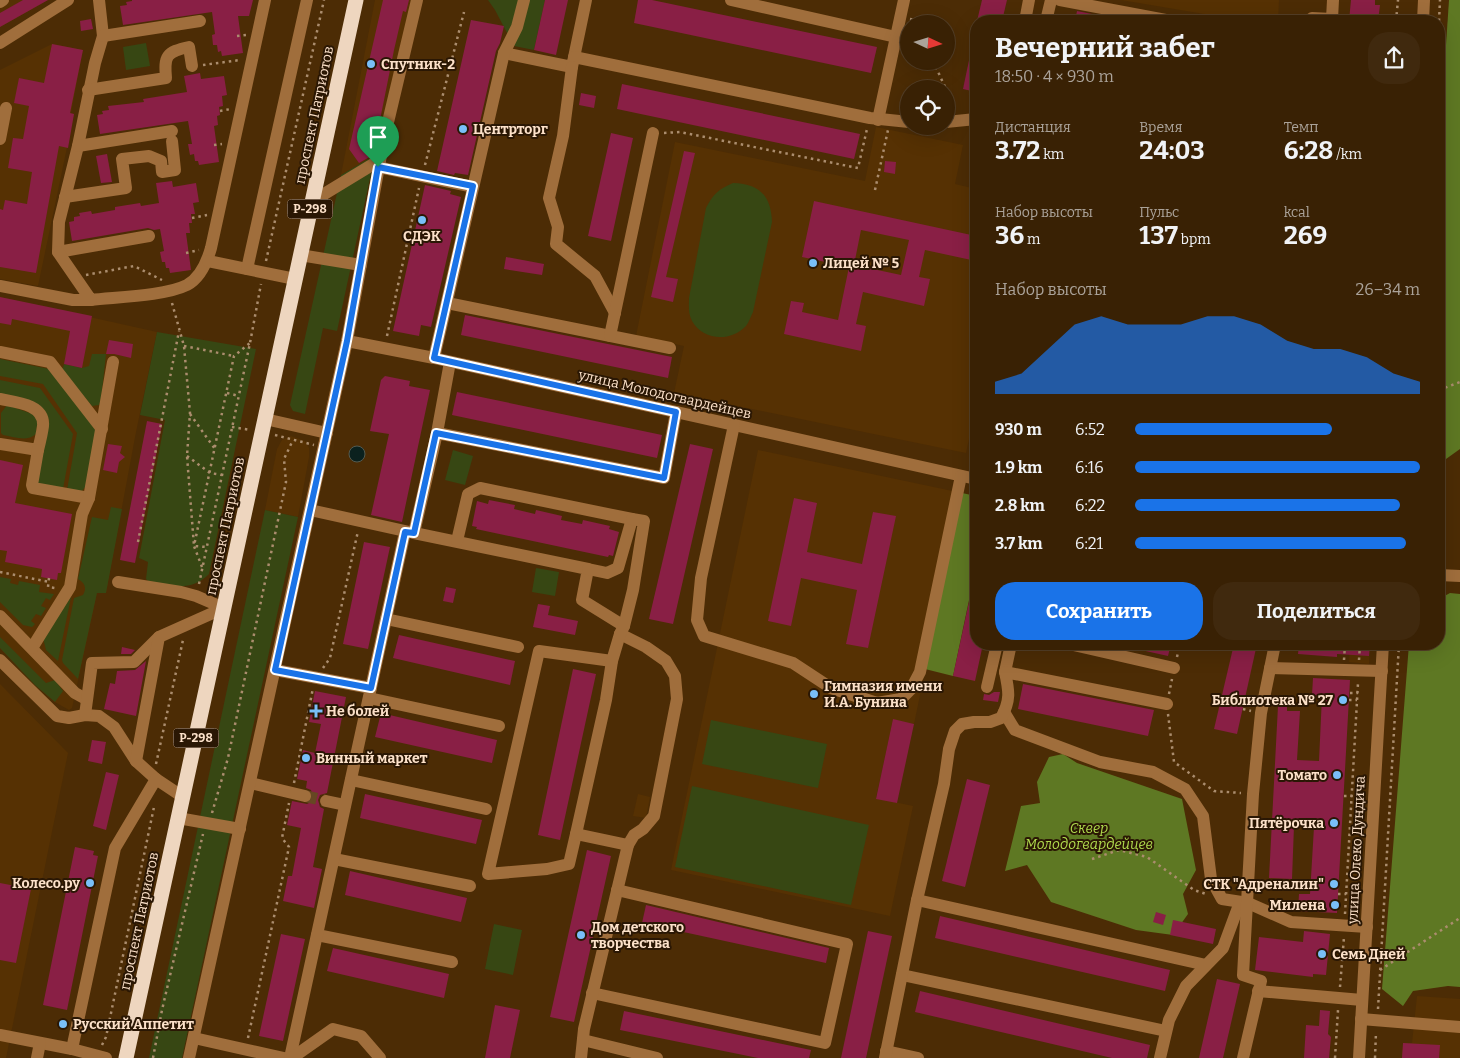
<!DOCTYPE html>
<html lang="ru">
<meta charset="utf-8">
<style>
:root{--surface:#392104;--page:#40290e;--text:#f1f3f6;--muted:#aba39a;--line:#533e26;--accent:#1a73e8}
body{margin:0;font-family:Bitter,serif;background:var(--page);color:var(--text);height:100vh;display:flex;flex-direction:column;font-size:19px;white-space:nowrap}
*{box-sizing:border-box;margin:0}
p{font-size:16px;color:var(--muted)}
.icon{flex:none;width:28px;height:28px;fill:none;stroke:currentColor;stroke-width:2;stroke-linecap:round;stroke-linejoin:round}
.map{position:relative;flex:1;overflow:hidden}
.side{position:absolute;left:970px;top:15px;width:475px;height:635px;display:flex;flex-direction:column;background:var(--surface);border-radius:20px;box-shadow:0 5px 20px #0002,0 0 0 1px var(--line)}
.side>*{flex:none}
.needle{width:32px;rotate:94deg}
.tools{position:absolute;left:900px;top:15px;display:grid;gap:10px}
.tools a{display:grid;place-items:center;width:55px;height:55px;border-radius:50%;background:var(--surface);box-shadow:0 5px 20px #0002,0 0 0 1px var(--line);font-size:25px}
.pin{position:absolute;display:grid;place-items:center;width:42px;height:42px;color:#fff;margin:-51px -21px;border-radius:50% 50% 50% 0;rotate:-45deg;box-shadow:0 0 5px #0007}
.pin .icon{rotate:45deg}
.round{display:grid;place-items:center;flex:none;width:52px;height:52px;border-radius:20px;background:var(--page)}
.head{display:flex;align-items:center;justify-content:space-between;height:85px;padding:0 25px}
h1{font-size:28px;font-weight:700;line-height:38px}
.stats{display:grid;grid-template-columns:repeat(3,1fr);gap:8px;height:85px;padding:5px 25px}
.stats div{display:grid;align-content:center}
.stats b{font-size:25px;font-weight:700}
.stats small{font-size:14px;font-weight:400}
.stats p{font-size:14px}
.chart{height:140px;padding:10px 25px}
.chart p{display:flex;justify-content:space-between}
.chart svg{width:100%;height:90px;margin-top:5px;fill:var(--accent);opacity:.7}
.action{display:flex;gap:10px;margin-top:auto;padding:10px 25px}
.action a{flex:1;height:58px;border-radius:20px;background:var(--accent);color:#fff;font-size:20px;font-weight:700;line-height:58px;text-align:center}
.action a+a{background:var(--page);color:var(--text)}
ul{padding:0 25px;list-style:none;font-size:16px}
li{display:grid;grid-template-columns:80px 60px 1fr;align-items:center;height:38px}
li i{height:12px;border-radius:6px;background:var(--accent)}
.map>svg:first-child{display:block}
.built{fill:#563103}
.green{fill:#374713}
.forest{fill:#5e7823}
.water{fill:#0b211e;stroke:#535b51}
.building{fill:#891f45;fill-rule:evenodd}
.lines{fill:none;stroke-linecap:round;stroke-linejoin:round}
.minor-tunnel{stroke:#664722;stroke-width:12;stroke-dasharray:12 6;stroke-linecap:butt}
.path{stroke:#ab8d6e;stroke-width:2.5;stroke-dasharray:2.5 4;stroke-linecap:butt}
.minor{stroke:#a06e3c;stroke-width:12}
.highway{stroke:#eed6bf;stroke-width:15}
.route-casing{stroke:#fff;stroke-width:10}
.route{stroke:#1a73e8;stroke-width:6}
.poi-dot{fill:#79bff8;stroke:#2a1704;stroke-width:2}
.labels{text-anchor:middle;stroke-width:4;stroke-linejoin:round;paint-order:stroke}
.shield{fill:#2a1704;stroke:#bda48e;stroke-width:1}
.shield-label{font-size:12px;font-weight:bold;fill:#fce1c9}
.poi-label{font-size:14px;font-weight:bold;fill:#fce1c9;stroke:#2a1704;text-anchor:start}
.street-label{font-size:14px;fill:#fce1c9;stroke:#2a1704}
.park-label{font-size:14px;font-style:italic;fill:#afda4d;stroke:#2a1704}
</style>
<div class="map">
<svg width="1460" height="1058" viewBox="0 0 1460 1058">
<rect width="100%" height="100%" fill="#4c2c05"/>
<g class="built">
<polygon points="0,0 48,0 0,27"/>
<polygon points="375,0 413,0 379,153 341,175"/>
<polygon points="1121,0 1279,0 1278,21 1246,21"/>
<polygon points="52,44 83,50 71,113 74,114 38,286 0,279 0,70"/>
<polygon points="876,127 963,145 955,184 976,189 976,405 966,453 674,393 684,346 636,336 675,142 865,181"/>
<polygon points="0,297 157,332 136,432 106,593 97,593 72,708 69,710 55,702 35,685 0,648"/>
<polygon points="291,436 305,441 309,448 309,457 298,517 265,510 277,449 282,440"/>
<polygon points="758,450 962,493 914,724 893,720 876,798 913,806 890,916 671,870"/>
<polygon points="1350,644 1370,644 1369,664 1349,662"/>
<polygon points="0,684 68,753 6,1058 0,1058"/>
<polygon points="638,794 650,797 646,818 633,816"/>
<polygon points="1417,996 1460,999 1460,1058 1402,1058 1403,1043 1412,1043"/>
</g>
<g class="green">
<polygon points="488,0 545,0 534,50 514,46 495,10"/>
<polygon points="146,43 150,66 126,70 123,47"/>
<polygon points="375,155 337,331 323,328 305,414 293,411 290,405 341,175"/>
<path d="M733,183c27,1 38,13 39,39l-19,90c-2,4 -4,10 -7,14 -15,16 -43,15 -54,-5 -4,-8 -3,-15 -3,-23l17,-90c7,-14 13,-19 27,-25z"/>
<path d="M157,332l99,17 -47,225c-19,19 -38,11 -61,7l-2,-2 2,-17 -9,-4 26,-138 -25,-5z"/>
<polygon points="92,354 106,354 101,400 99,405 92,406 59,367 63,368 64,364 82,368 89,366"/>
<polygon points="0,359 49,369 92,422 96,432 86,486 82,491 67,490 77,433 43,384 0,376"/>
<polygon points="0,380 40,388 73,434 63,489 36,484 49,421 46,413 0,395"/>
<path d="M7,405l31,11 -2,18c-9,8 -21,3 -33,1l-2,-2v-20z"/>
<polygon points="453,450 473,456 465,485 445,480"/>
<path d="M111,507l11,2 -16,84h-9l-19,86 -15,-16 -1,-3 12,-62 9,-3c4,-7 2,-12 -5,-16l14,-62 16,3z"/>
<polygon points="265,510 298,517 182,1058 149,1058"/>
<polygon points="536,568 559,572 555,596 532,592"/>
<polygon points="0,577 11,579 10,583 18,585 19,581 40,585 39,592 54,594 50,600 46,598 41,606 46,608 41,616 36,614 31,621 35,624 32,627 23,625 0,602"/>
<polygon points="71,597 58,661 46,650 43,638"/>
<polygon points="0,637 46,683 55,680 63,691 55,702 35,685 0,648"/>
<polygon points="711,720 827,744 818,788 702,764"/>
<polygon points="692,786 869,825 851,905 675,867"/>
<polygon points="494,924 522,930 513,975 485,969"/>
</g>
<g class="forest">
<polygon points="1449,0 1460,0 1460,449 1439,464 1439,150"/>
<polygon points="962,493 976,496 976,567 953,676 925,669"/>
<polygon points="1450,593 1460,594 1460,987 1448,986 1413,991 1403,1006 1382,989 1409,644 1439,644 1439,599"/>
<polygon points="1063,754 1077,763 1182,799 1196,870 1183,894 1188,914 1173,935 1136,930 1051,902 1027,865 1005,871 1021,806 1040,803 1037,782 1049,757"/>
</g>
<circle class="water" cx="357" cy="454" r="8"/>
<g class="building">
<polygon points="23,0 48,0 0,27 0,13"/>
<polygon points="132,0 253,0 249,16 238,16 243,53 222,56 221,51 218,52 217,45 213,45 212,35 215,34 212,12 123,25 120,6 127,5 126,2 132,1"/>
<polygon points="383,0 409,0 406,12 403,11 394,50 373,155 359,163 349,149"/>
<polygon points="545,0 568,0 556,55 534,50"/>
<polygon points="638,0 652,0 877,47 871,73 634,23"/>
<polygon points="982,0 1007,0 1002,21 977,21"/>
<polygon points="1351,0 1375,0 1375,5 1380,5 1378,21 1349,21"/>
<polygon points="1077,11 1107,17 1106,21 1075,21"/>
<polygon points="91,19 93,29 81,31 80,21"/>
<polygon points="471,20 504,26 500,43 496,51 468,175 455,173 454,175 437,171"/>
<polygon points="52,44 83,50 70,113 74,114 68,148 59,146 36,273 0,267 0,209 3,210 5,200 27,204 32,172 8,168 13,138 23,139 29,106 14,103 19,78 44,83"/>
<polygon points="972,46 976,47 976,92 963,89"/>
<polygon points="200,73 201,79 224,76 227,95 222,96 223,106 219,107 220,115 217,116 218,125 214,126 219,162 199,165 198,161 195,161 194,154 190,155 188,144 192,144 188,121 100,134 97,115 103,114 102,111 109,110 108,106 144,102 143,99 187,92 184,76"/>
<polygon points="622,84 860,134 854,159 617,109"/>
<polygon points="581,93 596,96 594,108 579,105"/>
<polygon points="611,133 633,138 611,241 588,236"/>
<polygon points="684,151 695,153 666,277 678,279 673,302 651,297"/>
<polygon points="107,154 112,182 101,183 96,156"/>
<polygon points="885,161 896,162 895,174 884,172"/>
<polygon points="172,181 173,187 196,183 199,202 193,203 195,214 191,214 192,223 189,223 190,233 186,233 191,270 170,273 169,268 166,268 165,262 162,262 160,252 164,251 160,229 154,230 148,228 72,241 69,222 74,221 74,217 80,216 79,213 91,211 92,214 115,210 115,207 140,203 141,206 159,203 156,183"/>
<polygon points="425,185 451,191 450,194 461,197 431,327 421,325 419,336 393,331"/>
<path d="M814,201l162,35v25l-51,-11 -6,27 11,2 -6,27 -61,-14 -7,32 10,2 -5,25 -77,-17 7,-33 13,2 -2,9 36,8 11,-53 -47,-10zM861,230l48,10 -8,35 -47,-10z"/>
<polygon points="506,257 544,264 542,275 504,269"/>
<polygon points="0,297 92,316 82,368 64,364 70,331 12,319 11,325 0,323"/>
<polygon points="465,315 672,357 668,378 461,335"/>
<polygon points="109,340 133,344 131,358 114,354 106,354"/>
<polygon points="385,376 410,381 409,386 430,390 402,522 371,515 389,434 370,431 381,380"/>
<polygon points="457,392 662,435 657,458 452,415"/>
<polygon points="147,421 162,424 135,563 120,560"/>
<polygon points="108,444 122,446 120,453 125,457 119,462 117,473 103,470"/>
<polygon points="690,444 713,449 673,624 649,619"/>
<polygon points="0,460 23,465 15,503 72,514 61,573 58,573 57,580 41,577 42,569 5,562 7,551 0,550"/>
<polygon points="794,498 817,503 807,552 862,564 873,512 896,516 868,648 846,644 857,590 801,578 791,626 768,621"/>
<polygon points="489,500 515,505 514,509 535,514 536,510 562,516 561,520 582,524 583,520 610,526 609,529 619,532 613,556 609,555 608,557 476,529 477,527 472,526 477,501 488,504"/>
<polygon points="364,542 390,547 368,649 343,644"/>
<polygon points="446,587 456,589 453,603 443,601"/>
<polygon points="972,588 976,588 976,644 983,644 975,681 953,676"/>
<polygon points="538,604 550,606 548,615 578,621 575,635 533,627"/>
<polygon points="399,635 515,661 510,685 393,658"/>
<polygon points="1133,644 1171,644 1168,656 1132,648"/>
<polygon points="1234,644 1257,644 1237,734 1214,729"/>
<polygon points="1299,644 1370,644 1369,656 1337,654 1337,657 1298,654"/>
<polygon points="122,647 135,650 131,654 121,654"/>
<polygon points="146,661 136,716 104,709 110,683 115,684 117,671 135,670"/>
<polygon points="573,669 596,674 560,840 538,835"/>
<polygon points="1313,678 1350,680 1337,913 1298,911 1299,894 1310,894 1314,827 1294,826 1292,879 1269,878 1278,706 1287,707 1287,711 1300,711 1297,760 1319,761 1322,696 1312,695"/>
<polygon points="1023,684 1154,710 1148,736 1018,709"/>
<polygon points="315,691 346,697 327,793 320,795 318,800 320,807 324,809 313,867 322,869 314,908 283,901 288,876 292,876 301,828 287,825 292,801 307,804 311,802 313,797 311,790 306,788 307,781 297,779 303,750 315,753 321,724 309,722"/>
<polygon points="994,692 1000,692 998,702 983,700 984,694 989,695"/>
<polygon points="381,713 497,740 492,763 375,737"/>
<polygon points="893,719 914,724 897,803 876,799"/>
<polygon points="92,740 106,742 102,764 88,761"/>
<polygon points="106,772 119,775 106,830 93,826"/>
<polygon points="967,779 990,785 965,887 942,881"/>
<polygon points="365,794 482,820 476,844 360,818"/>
<polygon points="75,847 94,851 93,855 98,856 67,1010 43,1005"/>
<polygon points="587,850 611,856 574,1022 550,1017"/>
<polygon points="350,871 467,898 461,922 345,895"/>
<polygon points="0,883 31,889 16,963 0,960"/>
<polygon points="646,905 829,948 826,963 642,923"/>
<polygon points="1156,912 1166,915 1163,925 1153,922"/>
<polygon points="940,916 1170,970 1165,991 935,938"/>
<polygon points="1173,920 1216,929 1213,944 1170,935"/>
<polygon points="868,931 892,936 866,1058 841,1058"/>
<polygon points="1304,931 1330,934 1326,975 1313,974 1313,977 1255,970 1259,937 1303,942"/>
<polygon points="281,934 305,939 283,1041 259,1036"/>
<polygon points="333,948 449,974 444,998 327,971"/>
<polygon points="1217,979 1240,984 1223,1058 1199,1058"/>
<polygon points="920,991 1150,1045 1147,1058 1112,1058 915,1012"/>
<polygon points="495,1005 520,1010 510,1058 485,1058"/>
<polygon points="1320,1010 1330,1011 1328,1034 1331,1037 1329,1058 1304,1058 1306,1025 1319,1026"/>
<polygon points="624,1011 811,1050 809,1058 758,1058 620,1030"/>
<polygon points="1403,1043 1440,1045 1439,1058 1402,1058"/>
</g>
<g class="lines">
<polyline class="minor-tunnel" points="305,796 326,801"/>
<g class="path">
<polyline points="910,19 915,20 916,24"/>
<polyline points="1396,21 1398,0"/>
<polyline points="1439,21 1440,0"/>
<polyline points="237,36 246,35"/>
<polyline points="933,61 946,89"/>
<polyline points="203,65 240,60"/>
<polyline points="946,90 954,108"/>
<polyline points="220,111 231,109"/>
<polyline points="664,133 680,132 858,168 867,129"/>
<polyline points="214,145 222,144"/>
<polyline points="425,165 464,12"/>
<polyline points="875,190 888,130"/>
<polyline points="192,218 207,215"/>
<polyline points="186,253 199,250"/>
<polyline points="266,261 324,0"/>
<polyline points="86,275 134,266 162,280"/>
<polyline points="172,303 184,346 190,413 187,456 194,546 207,547"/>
<polyline points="387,336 419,188"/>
<polyline points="184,346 234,356"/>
<polyline points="1439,390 1460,382"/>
<polyline points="227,393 239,396"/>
<polyline points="190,414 215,449"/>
<polyline points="232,427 251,430"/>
<polyline points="275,435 314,445"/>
<polyline points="187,456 210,473 222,475"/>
<polyline points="138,542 179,331"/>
<polyline points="202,567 194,546 234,356 250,343"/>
<polyline points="0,572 49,582"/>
<polyline points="49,578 48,587 55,588"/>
<polyline points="199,584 250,343 261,284"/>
<polyline points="1177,657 1180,644"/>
<polyline points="1344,660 1345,644"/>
<polyline points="1359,660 1360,644"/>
<polyline points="323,668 330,658 358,531"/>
<polyline points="1350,693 1358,693"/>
<polyline points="1169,694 1172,679"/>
<polyline points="1349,700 1357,700"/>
<polyline points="1243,709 1251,711"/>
<polyline points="1168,714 1174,762 1214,791 1241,793"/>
<polyline points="156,764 183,640"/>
<polyline points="294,783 313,688"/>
<polyline points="1344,796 1352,796"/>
<polyline points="212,813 228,758 286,482 284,459 293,440"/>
<polyline points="1092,859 1119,850 1147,857 1194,890 1206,894"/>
<polyline points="1338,894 1346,894"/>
<polyline points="1345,914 1358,683"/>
<polyline points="1380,970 1460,918"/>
<polyline points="1340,987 1344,937"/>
<polyline points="1378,1009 1399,644"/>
<polyline points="248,1038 289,847 282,838 289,803"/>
<polyline points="102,1045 106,1037 154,807"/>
<polyline points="153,1058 162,1010 203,834"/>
<polyline points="1335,1058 1338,1010"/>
<polyline points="1375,1058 1376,1032"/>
</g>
<g class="minor">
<polyline points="99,0 103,36 95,63 78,146 59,222 58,252 149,236"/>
<polyline points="731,0 896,37"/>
<polyline points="1060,0 1171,21"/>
<polyline points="0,2 3,0"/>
<polyline points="1025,21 1029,0"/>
<polyline points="1046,21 1051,0"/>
<polyline points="1312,21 1312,18 1332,19 1333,0"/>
<polyline points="1423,21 1424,0"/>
<polyline points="103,36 200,21"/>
<polyline points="0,43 68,0"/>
<polyline points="504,53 572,67 586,0"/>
<polyline points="574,57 870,118 909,122"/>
<polyline points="572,67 563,136 549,198 558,227 556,244 595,276 615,313"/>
<path d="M88,90l78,-12c-2,-22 0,-26 23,-31l3,19"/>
<polyline points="878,120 904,0"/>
<polyline points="946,122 976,119"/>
<polyline points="0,139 6,108"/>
<polyline points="78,146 172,131"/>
<polyline points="378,167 473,187"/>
<polyline points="65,197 126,188 122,159 149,156 161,161 162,172 175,170 172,141"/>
<polyline points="311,202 380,160"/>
<path d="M58,252l33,48c26,-3 74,-4 96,-15 13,-7 20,-23 24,-37l54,-248"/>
<polyline points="300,255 361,265"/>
<polyline points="208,261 295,279"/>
<polyline points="247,269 307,0"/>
<polyline points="0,286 73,300 91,300"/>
<polyline points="447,303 670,348"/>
<polyline points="610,336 653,133"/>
<polyline points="347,341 434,358 976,479"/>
<polyline points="0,352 50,362 102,429"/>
<polyline points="434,358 504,53 517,27 524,0"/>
<path d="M0,399c15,3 45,5 43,27 -1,8 -3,16 -5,24l-38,-6"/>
<polyline points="265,419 327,433"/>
<polyline points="734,425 701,578 697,620 704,636 793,663 831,688 877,703 901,699 911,689 920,672 961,476"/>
<polyline points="437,433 664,478 676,412"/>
<polyline points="38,450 32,485 33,488 89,498"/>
<polyline points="310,510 414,533 437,433 450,362"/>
<polyline points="414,533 588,569 582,600 624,626"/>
<polyline points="457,541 468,494 480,488 632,519 618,568 607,573 588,569"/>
<polyline points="1439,575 1460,576"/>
<polyline points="118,582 181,592 196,596 224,608"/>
<polyline points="0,616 75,693 86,699"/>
<polyline points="386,619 518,647"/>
<polyline points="620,634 646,647 666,661 675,676 677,699 654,816 643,829 634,835 628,845"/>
<polyline points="1069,644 1174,668"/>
<polyline points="32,648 70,587 82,514 89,498 113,362"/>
<polyline points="0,660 57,716 69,718 85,715 99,716 114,727 136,761 156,779 183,797"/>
<polyline points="1270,668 1382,671"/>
<polyline points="275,670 371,688"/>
<polyline points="1005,672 1011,644"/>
<polyline points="987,687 997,644"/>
<polyline points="369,698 499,726"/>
<polyline points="1004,712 1015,730 1100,762 1153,772 1185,789 1203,816 1211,879 1222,899 1248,903 1291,922 1367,927"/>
<polyline points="85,715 92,663 134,662 159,637"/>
<polyline points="136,761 159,637 224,608"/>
<polyline points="351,780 486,809"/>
<polyline points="250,783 305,796"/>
<polyline points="326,801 345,805"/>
<polyline points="178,818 240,829"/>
<polyline points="576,834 569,864 547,869 488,874 539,651 612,661"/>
<polyline points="334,859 470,886"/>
<polyline points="917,900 1206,965"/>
<polyline points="317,935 452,962"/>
<polyline points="902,975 1166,1031"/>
<polyline points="1258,991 1362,1000"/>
<polyline points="592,993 825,1043 847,944 617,890"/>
<polyline points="1361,1019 1460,1027"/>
<polyline points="0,1035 72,1049 106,1058"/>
<polyline points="194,1038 284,1058"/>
<polyline points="583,1040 657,1058"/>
<polyline points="72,1049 115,848 156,779"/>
<polyline points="886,1051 918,1058"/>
<polyline points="37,1058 40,1043"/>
<polyline points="189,1058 347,341 384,139 417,0"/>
<polyline points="290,1058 405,532"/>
<polyline points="292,1058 333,1029 361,1036 380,1058"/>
<polyline points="581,1058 584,1029 628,845 576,834 606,700 612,661 620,634 624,626 633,590 644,521 632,519"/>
<path d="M885,1058l32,-158 27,-116 5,-35 6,-18 7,-7 12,-2h16l11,-4c10,-18 8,-27 4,-46l162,32"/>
<polyline points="1160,1058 1169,1020 1186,986 1223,948 1240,902"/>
<polyline points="1243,1058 1261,981 1243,975 1253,794 1261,713 1275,644"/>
<polyline points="1359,1058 1383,644"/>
</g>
<polyline class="highway" points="126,1058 356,0"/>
</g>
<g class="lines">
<defs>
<polygon id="route" points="378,167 473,186 434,358 676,412 664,478 436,433 414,533 405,532 371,688 275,670 347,341"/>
</defs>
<use href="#route" class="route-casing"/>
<use href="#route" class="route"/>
</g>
<g class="poi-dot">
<circle cx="371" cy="64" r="5"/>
<circle cx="463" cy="129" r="5"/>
<circle cx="422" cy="220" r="5"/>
<circle cx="813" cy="263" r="5"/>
<circle cx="814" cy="694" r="5"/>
<circle cx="1343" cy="700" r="5"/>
<path d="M313.5 703.5h5v5h5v5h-5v5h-5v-5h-5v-5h5z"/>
<circle cx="306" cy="758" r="5"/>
<circle cx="1337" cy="775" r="5"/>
<circle cx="1334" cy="823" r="5"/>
<circle cx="90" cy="883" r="5"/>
<circle cx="1334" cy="884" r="5"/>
<circle cx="1335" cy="905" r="5"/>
<circle cx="581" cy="935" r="5"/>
<circle cx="1322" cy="954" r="5"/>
<circle cx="63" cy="1024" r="5"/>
</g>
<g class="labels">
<g class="shield">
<rect x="287.5" y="199.5" width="45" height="19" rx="4"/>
<rect x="173.5" y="728.5" width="45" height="19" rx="4"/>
</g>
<g class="shield-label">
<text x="310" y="213">Р-298</text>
<text x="196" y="742">Р-298</text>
</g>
<g class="poi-label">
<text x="381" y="69">Спутник-2</text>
<text x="473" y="134">Центрторг</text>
<text x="422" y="241" text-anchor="middle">СДЭК</text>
<text x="823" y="268">Лицей № 5</text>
<text x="824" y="691">Гимназия имени<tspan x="824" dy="16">И.А. Бунина</tspan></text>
<text x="1333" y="705" text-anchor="end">Библиотека № 27</text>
<text x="326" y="716">Не болей</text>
<text x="316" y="763">Винный маркет</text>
<text x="1327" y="780" text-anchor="end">Томато</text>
<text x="1324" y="828" text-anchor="end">Пятёрочка</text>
<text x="80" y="888" text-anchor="end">Колесо.ру</text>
<text x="1324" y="889" text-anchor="end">СТК "Адреналин"</text>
<text x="1325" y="910" text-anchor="end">Милена</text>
<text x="591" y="932">Дом детского<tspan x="591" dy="16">творчества</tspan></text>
<text x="1332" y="959">Семь Дней</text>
<text x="73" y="1029">Русский Аппетит</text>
</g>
<g class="street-label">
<text transform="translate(314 115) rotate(-78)" y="5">проспект Патриотов</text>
<text transform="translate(665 394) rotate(13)" y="5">улица Молодогвардейцев</text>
<text transform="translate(225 526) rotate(-78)" y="5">проспект Патриотов</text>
<text transform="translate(1356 850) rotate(-87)" y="5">улица Олеко Дундича</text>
<text transform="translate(139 921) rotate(-78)" y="5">проспект Патриотов</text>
</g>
<g class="park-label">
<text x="1089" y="833">Сквер<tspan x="1089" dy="16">Молодогвардейцев</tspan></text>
</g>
</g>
</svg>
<div class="tools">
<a><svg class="needle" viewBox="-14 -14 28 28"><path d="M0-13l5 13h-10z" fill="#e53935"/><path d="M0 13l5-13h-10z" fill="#aba39a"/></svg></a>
<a><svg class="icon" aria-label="locate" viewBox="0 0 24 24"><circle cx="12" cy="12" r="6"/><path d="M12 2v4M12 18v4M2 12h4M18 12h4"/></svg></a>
</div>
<div class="pin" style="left:378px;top:167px;background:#1e9e55"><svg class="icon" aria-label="arrive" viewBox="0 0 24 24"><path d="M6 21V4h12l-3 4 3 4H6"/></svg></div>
<section class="side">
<div class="head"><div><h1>Вечерний забег</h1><p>18:50 · 4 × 930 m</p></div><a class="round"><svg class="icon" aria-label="share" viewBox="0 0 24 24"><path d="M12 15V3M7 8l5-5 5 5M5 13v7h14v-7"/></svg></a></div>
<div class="stats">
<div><p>Дистанция</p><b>3.72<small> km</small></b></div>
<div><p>Время</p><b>24:03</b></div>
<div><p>Темп</p><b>6:28<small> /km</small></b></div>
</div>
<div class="stats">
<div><p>Набор высоты</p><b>36<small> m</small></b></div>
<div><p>Пульс</p><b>137<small> bpm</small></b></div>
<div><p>kcal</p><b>269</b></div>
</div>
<div class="chart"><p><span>Набор высоты</span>26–34 m</p>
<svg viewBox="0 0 160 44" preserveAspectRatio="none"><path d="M0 44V38L10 34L20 22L30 10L40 6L50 10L60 10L70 10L80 6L90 6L100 10L110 18L120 22L130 22L140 26L150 34L160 38V44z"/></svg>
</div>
<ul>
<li><b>930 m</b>6:52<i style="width:69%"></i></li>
<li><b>1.9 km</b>6:16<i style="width:100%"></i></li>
<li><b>2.8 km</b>6:22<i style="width:93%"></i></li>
<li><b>3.7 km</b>6:21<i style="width:95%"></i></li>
</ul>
<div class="action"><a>Сохранить</a><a>Поделиться</a></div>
</section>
</div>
